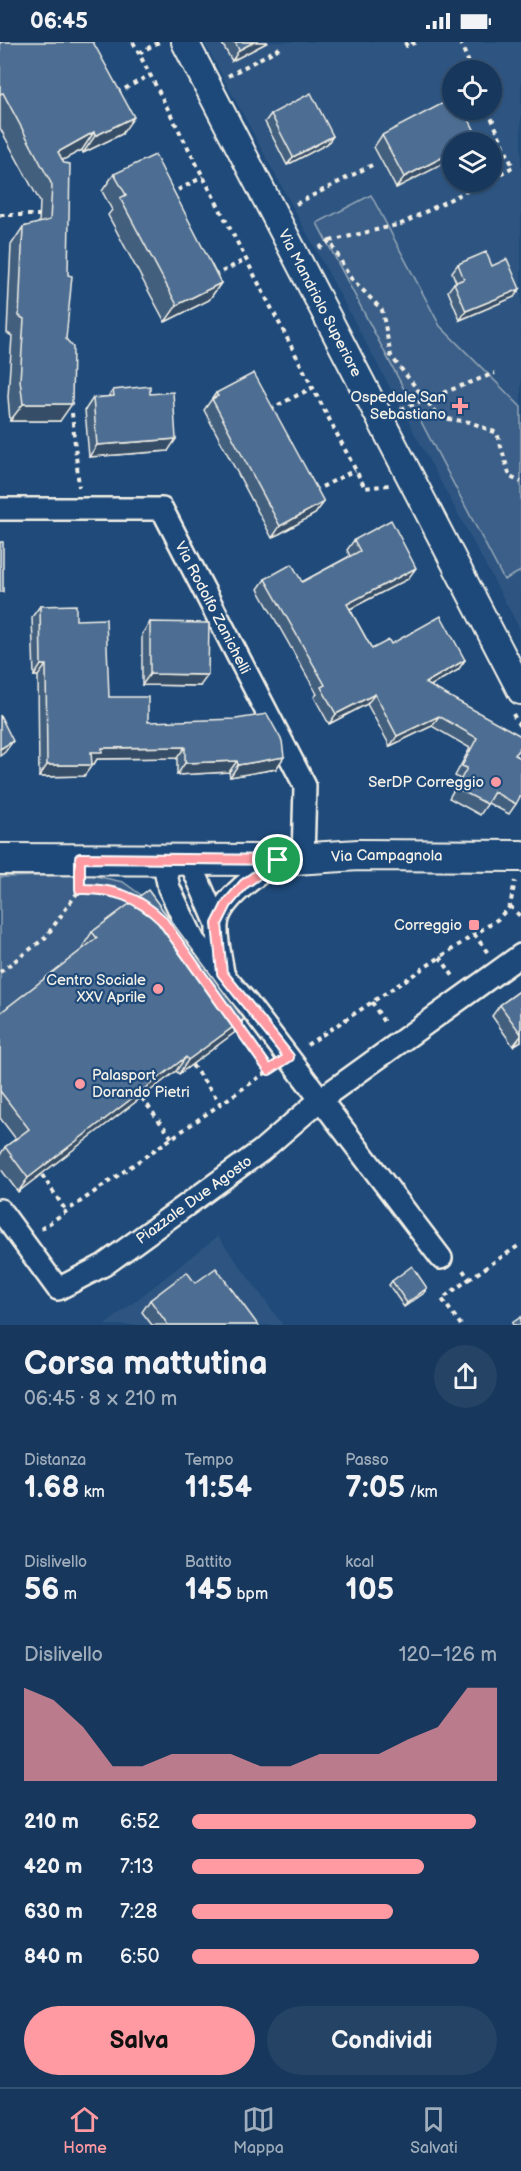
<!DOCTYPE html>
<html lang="it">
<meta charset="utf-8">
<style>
:root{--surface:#17385c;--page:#244365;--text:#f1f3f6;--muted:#9eacbb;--line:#365272;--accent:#ff9aa2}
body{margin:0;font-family:"Balsamiq Sans",sans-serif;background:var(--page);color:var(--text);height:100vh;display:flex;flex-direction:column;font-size:22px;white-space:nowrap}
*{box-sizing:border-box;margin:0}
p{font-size:20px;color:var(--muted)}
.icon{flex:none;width:33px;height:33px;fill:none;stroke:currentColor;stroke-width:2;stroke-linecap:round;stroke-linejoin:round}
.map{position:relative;height:1283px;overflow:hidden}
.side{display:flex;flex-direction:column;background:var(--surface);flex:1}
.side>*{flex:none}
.tools{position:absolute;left:442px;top:18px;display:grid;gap:12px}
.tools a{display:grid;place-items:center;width:60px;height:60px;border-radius:50%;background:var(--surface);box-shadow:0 2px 4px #0004,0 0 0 2px var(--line);font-size:30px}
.pin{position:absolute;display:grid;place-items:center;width:51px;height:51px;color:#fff;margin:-26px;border:3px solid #fff;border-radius:50%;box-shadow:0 2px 6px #0007}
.round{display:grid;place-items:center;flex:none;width:63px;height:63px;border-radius:32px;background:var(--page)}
.head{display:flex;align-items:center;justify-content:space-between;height:102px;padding:0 24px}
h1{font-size:33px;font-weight:800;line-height:45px}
.stats{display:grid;grid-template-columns:repeat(3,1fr);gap:9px;height:102px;padding:6px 24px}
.stats div{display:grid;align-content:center}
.stats b{font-size:30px;font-weight:800}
.stats small{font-size:16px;font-weight:400}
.stats p{font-size:16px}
.chart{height:168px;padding:12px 24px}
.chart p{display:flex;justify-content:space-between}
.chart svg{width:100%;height:108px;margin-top:6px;fill:var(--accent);opacity:.7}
.action{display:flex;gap:12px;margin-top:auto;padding:12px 24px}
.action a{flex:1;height:69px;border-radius:36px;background:var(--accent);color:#111;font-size:24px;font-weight:800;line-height:69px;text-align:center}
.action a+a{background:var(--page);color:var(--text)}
ul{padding:0 24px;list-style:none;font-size:20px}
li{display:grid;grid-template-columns:96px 72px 1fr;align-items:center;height:45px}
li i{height:15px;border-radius:8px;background:var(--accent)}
.status{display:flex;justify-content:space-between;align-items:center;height:42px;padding:0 30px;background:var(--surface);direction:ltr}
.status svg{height:16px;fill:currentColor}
.menu{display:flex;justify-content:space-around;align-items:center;height:84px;border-top:2px solid var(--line);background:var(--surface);font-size:16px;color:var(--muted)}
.menu a{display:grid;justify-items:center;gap:3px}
.menu .on{color:var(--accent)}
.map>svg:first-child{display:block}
.built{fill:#2d5581;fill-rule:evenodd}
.green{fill:#3a5f88;stroke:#97a8b8;stroke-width:1.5}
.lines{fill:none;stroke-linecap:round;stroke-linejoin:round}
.minor-casing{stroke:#f4f1e8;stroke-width:26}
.tertiary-casing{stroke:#f4f1e8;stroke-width:30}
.secondary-casing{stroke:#f4f1e8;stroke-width:34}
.path{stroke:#f4f1e8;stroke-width:4;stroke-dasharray:4.5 4.5;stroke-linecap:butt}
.minor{stroke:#1f4a7a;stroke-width:21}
.tertiary{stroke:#1f4a7a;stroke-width:26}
.secondary{stroke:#1f4a7a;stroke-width:30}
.wall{fill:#425f7e;stroke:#f4f1e8;stroke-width:1.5}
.shaded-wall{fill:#364d66;stroke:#f4f1e8;stroke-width:1.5}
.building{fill:#4d6e92;stroke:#f4f1e8;stroke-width:1.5}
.route-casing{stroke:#fff;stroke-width:12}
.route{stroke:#ff9aa2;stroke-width:8}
.poi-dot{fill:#ff9aa2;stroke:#1f4a7a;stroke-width:2}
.labels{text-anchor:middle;stroke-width:4.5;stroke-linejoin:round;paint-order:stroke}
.street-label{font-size:15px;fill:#f4f1e8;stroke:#1f4a7a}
.poi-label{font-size:15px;fill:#f4f1e8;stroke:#1f4a7a;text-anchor:end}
</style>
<div class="status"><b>06:45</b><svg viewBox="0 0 49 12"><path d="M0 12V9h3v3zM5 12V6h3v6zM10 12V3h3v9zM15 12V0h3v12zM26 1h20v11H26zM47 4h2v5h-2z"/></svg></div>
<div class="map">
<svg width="521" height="1283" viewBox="0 0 521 1283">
<rect width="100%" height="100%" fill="#1f4a7a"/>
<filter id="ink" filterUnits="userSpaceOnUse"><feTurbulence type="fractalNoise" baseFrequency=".0167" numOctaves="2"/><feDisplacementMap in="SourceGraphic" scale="12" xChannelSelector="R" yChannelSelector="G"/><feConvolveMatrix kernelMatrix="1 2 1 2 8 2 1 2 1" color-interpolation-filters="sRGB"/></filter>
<g filter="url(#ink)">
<g class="built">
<path d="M204,0h317v589zM453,28h39v40h-39zM453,100h39v40h-39z"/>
<polygon points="218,1194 283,1283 105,1283"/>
</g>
<g class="green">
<polygon points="371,153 440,284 521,365 521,529 504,538 317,181"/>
<polygon points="91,833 123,840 141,853 143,869 0,974 0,835"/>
</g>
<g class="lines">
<defs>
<g id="minor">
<path id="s1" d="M0,467h162l143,277 -2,72"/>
<polyline points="163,817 169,846 194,899 248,962 441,1216"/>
<polyline points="189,817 217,882"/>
<path d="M223,931c-2,-15 -7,-33 -6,-48 2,-26 42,-51 61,-65"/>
<path id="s2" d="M0,1168l58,79 46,-24 157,-114 60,-52 200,-144"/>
</g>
<g id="tertiary">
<path id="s3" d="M185,0l336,649"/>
</g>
<g id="secondary">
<path id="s4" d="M0,817l278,1 81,-5 162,1"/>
</g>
</defs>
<use href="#minor" class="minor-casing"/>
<use href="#tertiary" class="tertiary-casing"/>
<use href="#secondary" class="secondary-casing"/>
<g class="path">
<polyline points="133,0 365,446 389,443"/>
<polyline points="405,0 407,4 416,0"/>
<polyline points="460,0 472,28"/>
<polyline points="139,11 159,0"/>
<polyline points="228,34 283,4"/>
<polyline points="117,51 150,33"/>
<polyline points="488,68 513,125 492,136"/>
<polyline points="170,152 203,135"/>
<polyline points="296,162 372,123"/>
<polyline points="0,173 40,173"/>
<polyline points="330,199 401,182 485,140"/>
<polyline points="319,206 330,199 349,234 382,268 391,314 440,376 470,380 497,391 510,435 521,440"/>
<polyline points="214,234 246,217"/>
<polyline points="270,367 312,346"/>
<polyline points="401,367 495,331"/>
<polyline points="72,371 79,445"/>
<polyline points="314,449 355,428"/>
<polyline points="513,672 521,687"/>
<polyline points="101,847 116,850 139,860"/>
<polyline points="510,864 521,875"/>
<polyline points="474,892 488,911"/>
<polyline points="440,915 453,934"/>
<polyline points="0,930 45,896 80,847"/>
<polyline points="372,960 385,982"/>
<polyline points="307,1003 498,877 510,864 515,839"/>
<polyline points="192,1023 221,1062"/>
<polyline points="142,1056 172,1096"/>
<polyline points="42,1133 66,1169"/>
<polyline points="41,1187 271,1027"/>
<polyline points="469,1237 521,1202"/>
<polyline points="461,1283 442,1257 469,1237 461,1225"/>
</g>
<use href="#minor" class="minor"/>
<use href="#tertiary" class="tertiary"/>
<use href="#secondary" class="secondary"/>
</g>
<g class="wall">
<polygon points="0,0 122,92 83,111 82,108 62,118 66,297 60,379 10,379 8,355 12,294 7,291 11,203 23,185 39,181 40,160 0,86"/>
<polygon points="221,0 268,0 232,19"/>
<polygon points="271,72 333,94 327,102 287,123 265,80"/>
<polygon points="382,93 479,97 396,146 374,105"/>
<polygon points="114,132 221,241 209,258 165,280 108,173 112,168 102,149"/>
<polygon points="458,222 492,224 514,255 460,278 448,249 454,241 456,240 452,230"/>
<polygon points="113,348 150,352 168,409 89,415 85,368 93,356 108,355"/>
<polygon points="216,351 324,460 315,472 272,496 204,368"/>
<polygon points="354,498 408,537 350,567 372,607 391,602 465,618 458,628 430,644 515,713 516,762 509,772 488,761 480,773 449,756 460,737 455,734 470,706 432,684 390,704 367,662 329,682 314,655 317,652 258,547 265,537 302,540 350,514 347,508"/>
<polygon points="40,564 76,578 109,655 148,680 276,727 230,735 229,730 177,733 177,716 97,717 94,722 92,722 84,734 39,735 38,634 34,634 32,575"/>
<polygon points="150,580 200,644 142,643 142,592"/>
<polygon points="92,890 234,991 179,1032 176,1029 18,1150 0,1126 0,1113 5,1105 16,1097 0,1076 0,971 84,906 83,904"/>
<polygon points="521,948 521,999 513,1004 492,974 500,963"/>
<polygon points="392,1239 424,1251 404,1265 389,1243"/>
<polygon points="195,1241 258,1283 152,1283 142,1270 150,1258"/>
</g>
<g class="shaded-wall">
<polygon points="254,0 268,0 232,19 239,8"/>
<polygon points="134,75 122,92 83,111 95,94"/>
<polygon points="94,90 82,108 46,127 58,110"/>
<polygon points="333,94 327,102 287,123 293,115"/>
<polygon points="453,110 453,117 396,146 404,135"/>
<polygon points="221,241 209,258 165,280 177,263"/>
<polygon points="520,247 514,255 460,278 466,269"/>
<polygon points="23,362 72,362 60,379 10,379"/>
<polygon points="176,397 168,409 89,415 97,403"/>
<polygon points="324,460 315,472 272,496 280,484"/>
<polygon points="416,526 408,537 340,572 347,562"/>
<polygon points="465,618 458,628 418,651 425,641"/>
<polygon points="41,623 46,623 38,634 34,634"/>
<polygon points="150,632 208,633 200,644 142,643"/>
<polygon points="375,652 367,662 329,682 336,672"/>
<polygon points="439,674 432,684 390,704 397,694"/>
<polygon points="13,699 5,710 0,714 0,707"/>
<polygon points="185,705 177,716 97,717 94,722 83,722 91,710 102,706"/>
<polygon points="284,715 276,727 230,735 238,723"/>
<polygon points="237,719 229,730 177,733 185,721"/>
<polygon points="47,723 92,723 84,734 39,735"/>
<polygon points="244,977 234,991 179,1032 188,1018"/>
<polygon points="521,994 521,999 513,1004"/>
<polygon points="186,1015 176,1029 18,1150 28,1136"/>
<polygon points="427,1246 424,1251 404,1265 407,1261"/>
</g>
<g class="building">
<polygon points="0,0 93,0 134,75 95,94 94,90 58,110 64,121 70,122 68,233 72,234 66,297 73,305 72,362 23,362 20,338 24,277 19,274 23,185 50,178 52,143 3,51 0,52"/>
<polygon points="235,0 254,0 239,8"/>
<polygon points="311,51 333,94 293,115 271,72"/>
<polygon points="453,56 453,68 464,68 479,97 472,100 453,100 453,110 404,135 382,93"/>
<polygon points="155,113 221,241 177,263 120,156 126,153 114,132"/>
<polygon points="486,210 492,224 507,217 520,247 466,269 454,241 464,237 458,222"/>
<polygon points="254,331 324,460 280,484 212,357 218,354 216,351"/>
<polygon points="150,344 150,352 173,350 176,397 97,403 93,356 114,354 113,348"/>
<polygon points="391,478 416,526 347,562 372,607 389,598 391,602 441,574 465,618 425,641 521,694 521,703 515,713 521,716 521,753 516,762 494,750 487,762 456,746 467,726 462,724 477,696 439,674 397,694 375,652 336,672 321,645 325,643 265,537 292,522 302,540 360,509 354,498"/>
<rect x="0" y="500" width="3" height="50"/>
<polygon points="76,563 76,578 106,577 109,655 148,655 148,680 236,677 267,672 282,699 284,715 238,723 237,719 185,721 185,705 102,706 102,710 91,710 92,723 47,723 46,623 41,623 40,564"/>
<polygon points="150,580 209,581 208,633 150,632"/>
<polygon points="0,673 13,699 0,707"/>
<polygon points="148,848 244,977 188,1018 186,1015 28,1136 5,1105 29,1087 0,1049 0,971 97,896 92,890"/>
<polygon points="521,948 521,992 500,963"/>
<polygon points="412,1224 427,1246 407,1261 392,1239"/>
<polygon points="216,1226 258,1283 168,1283 150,1258 187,1230 195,1241"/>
<polygon points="521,1275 521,1283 513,1283 512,1281"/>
</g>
</g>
<g class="lines" filter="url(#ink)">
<defs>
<path id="route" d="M80,816l198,2 -34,24 -17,20 -10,20 5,49 67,84 -20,13 -107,-150c-24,-23 -49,-32 -82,-31z"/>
</defs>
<use href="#route" class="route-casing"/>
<use href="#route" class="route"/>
</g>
<g class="poi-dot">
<path d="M457 355h6v6h6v6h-6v6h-6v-6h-6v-6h6z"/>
<circle cx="496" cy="740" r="6"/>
<rect x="468" y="877" width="12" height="12" rx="3"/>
<circle cx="158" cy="947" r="6"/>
<circle cx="80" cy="1042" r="6"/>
</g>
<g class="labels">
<g class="street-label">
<text dy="5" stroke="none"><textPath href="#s3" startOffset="294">Via Mandriolo Superiore</textPath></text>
<text dy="5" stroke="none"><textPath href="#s1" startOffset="273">Via Rodolfo Zanichelli</textPath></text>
<text dy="5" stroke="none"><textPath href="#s4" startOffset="387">Via Campagnola</textPath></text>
<text dy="5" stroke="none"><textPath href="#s2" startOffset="261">Piazzale Due Agosto</textPath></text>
</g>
<g class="poi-label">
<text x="446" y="360">Ospedale San<tspan x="446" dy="17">Sebastiano</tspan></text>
<text x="484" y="745">SerDP Correggio</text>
<text x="462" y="888">Correggio</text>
<text x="146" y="943">Centro Sociale<tspan x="146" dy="17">XXV Aprile</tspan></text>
<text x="92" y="1038" text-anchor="start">Palasport<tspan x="92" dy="17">Dorando Pietri</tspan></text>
</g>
</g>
</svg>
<div class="tools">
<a><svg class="icon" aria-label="locate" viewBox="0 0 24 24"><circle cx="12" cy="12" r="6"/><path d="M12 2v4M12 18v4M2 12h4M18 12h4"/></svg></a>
<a><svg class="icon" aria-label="layers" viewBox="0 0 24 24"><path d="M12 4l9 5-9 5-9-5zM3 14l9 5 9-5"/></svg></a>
</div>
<div class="pin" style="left:278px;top:818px;background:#1e9e55"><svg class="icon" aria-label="arrive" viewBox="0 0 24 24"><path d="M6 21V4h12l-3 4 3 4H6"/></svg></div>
</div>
<section class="side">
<div class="head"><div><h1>Corsa mattutina</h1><p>06:45 · 8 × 210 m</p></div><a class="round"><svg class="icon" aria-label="share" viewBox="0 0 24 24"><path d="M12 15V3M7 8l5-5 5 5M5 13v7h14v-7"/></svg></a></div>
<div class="stats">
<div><p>Distanza</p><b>1.68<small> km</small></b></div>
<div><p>Tempo</p><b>11:54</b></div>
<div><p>Passo</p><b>7:05<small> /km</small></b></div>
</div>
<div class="stats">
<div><p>Dislivello</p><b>56<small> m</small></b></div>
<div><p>Battito</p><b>145<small> bpm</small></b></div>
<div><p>kcal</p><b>105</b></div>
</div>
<div class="chart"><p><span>Dislivello</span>120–126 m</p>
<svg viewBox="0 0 160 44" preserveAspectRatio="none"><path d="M0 44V6L10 11L20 22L30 38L40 38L50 33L60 33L70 33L80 38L90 38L100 33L110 33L120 33L130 27L140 22L150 6L160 6V44z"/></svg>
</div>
<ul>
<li><b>210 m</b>6:52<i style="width:93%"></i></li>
<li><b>420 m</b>7:13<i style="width:76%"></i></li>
<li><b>630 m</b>7:28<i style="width:66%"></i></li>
<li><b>840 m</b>6:50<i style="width:94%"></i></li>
</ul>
<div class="action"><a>Salva</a><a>Condividi</a></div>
</section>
<nav class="menu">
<a class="on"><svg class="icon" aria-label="home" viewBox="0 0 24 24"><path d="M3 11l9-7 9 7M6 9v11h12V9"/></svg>Home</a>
<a><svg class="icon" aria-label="map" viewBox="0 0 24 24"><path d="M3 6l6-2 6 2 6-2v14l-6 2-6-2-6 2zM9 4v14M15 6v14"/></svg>Mappa</a>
<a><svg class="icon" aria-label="saved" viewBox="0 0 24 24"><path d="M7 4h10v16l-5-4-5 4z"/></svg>Salvati</a>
</nav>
